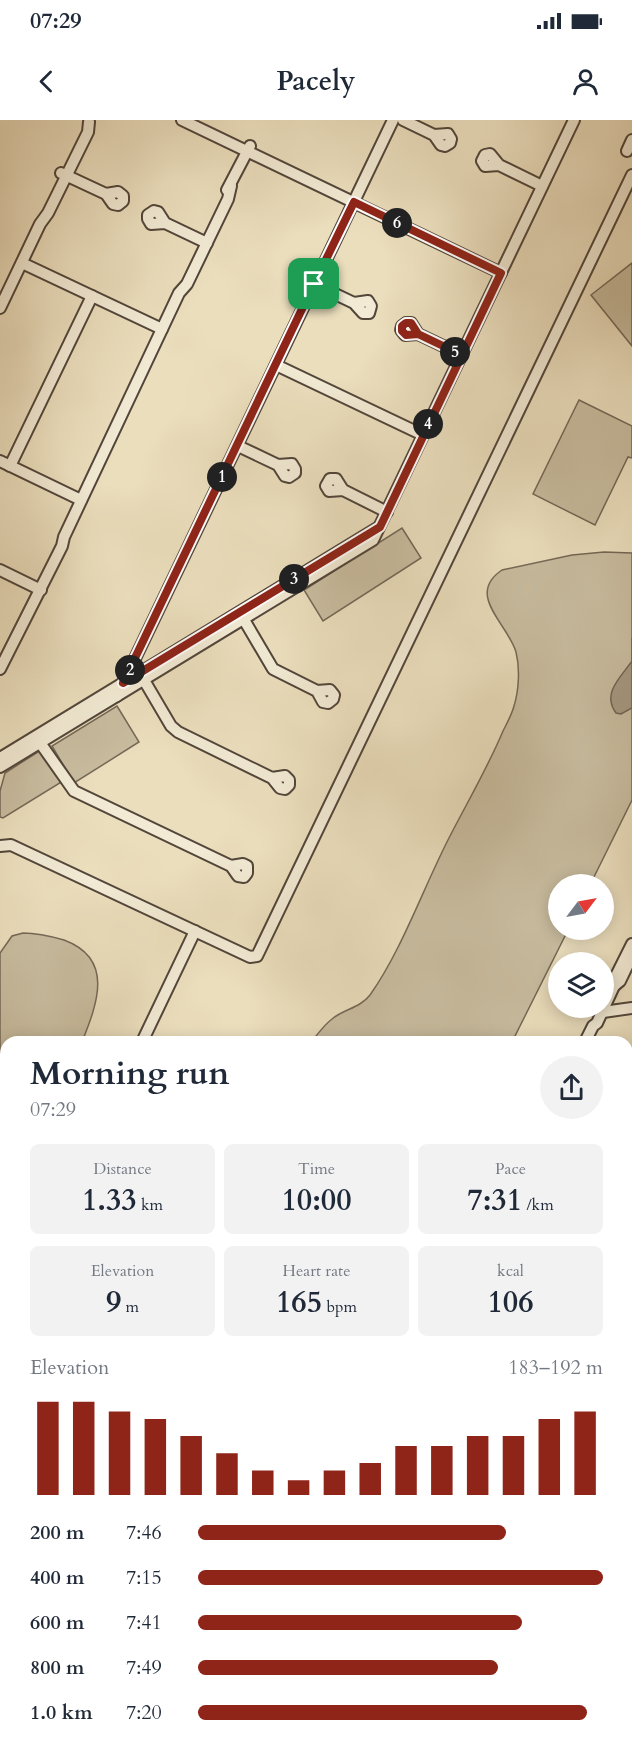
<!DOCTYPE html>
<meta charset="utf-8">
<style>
:root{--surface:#fff;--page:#f2f2f3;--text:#1f2937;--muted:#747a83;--accent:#8f2418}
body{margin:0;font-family:Cardo,serif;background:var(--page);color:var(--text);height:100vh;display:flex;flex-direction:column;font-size:22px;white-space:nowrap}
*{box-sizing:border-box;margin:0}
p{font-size:20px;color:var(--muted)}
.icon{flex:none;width:33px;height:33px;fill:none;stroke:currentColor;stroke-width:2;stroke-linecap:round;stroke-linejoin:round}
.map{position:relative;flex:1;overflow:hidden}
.drawer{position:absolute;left:0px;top:916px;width:633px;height:712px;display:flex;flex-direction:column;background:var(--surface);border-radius:18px 18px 0 0;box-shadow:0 3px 15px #0003}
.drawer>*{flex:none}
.needle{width:39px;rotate:58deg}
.buttons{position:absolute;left:548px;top:754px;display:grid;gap:12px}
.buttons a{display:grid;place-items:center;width:66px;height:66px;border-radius:50%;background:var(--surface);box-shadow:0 3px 15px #0003;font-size:30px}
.pin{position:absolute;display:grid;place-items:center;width:51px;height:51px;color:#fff;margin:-26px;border-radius:12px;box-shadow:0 3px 9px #0006}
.km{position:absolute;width:30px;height:30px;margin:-15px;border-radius:50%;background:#222;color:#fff;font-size:16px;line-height:30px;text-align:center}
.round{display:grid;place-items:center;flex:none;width:63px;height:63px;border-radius:32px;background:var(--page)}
.overview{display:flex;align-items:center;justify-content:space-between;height:102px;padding:0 30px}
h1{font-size:33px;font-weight:700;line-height:45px}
.metrics{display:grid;grid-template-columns:repeat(3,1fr);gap:9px;height:102px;padding:6px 30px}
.metrics div{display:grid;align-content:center;border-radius:9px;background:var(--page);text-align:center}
.metrics b{font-size:30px;font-weight:700}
.metrics small{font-size:16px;font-weight:400}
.metrics p{font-size:16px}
.chart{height:168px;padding:12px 30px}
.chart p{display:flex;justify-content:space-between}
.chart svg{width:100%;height:108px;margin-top:6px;stroke:var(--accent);stroke-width:6}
ul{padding:0 30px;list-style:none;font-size:20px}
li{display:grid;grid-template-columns:96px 72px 1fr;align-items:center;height:45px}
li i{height:15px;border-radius:8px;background:var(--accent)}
.status{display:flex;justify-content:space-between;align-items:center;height:42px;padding:0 30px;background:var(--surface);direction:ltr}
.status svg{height:16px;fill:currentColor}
header{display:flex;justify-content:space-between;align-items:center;height:78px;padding:0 30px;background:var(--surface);font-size:27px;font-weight:700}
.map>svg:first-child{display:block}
.green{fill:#c8bc9f;stroke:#746857;stroke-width:1.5}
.water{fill:#a69982;stroke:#706454;stroke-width:1.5}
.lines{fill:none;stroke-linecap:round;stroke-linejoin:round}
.stream{stroke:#706454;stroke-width:2}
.minor-casing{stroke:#52463a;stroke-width:14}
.minor{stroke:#f2ead4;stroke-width:10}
.route-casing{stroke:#fff;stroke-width:12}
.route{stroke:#8f2418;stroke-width:8}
</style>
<div class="status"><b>07:29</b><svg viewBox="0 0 49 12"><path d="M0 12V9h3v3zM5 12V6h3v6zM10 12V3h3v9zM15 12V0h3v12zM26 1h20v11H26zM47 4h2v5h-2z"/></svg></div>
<header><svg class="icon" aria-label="back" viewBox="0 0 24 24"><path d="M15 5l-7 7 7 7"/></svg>Pacely<svg class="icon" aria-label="person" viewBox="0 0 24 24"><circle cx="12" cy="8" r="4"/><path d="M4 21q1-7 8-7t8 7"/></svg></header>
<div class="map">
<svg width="632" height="1628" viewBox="0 0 632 1628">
<rect width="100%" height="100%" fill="#ebdebd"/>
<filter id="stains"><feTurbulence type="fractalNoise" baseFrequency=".00333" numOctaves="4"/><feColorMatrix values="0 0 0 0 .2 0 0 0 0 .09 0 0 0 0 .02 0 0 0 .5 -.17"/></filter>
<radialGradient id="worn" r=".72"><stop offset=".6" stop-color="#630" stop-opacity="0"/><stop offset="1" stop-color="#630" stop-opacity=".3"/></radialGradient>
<g class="green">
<polygon points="632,143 632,226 591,175"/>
<polygon points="579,280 632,306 632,338 628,337 595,405 533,374"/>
<polygon points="402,408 421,438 323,501 304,470"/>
<path d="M604,432l28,1v247l-42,85h-32v45h10l-56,112h-201c7,-8 13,-17 21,-23 12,-10 28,-11 38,-24 32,-45 54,-109 80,-159 18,-35 38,-69 53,-105 4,-8 9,-17 11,-25 5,-16 6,-38 2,-54 -8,-28 -51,-57 -14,-82l70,-15z"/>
<polygon points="117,586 139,622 74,663 52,626"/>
<polygon points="41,630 63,661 3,698 0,697 0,671 5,653"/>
<path d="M23,813c14,0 27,3 41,7 51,19 33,64 18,102h-76v701h163l-2,5h-167v-795l12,-17z"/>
</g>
<path class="water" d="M632,518v70l-11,6 -5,-1c-15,-20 6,-37 16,-52z"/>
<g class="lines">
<polyline class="stream" points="627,1497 632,1499"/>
<defs>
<g id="minor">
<polyline points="182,0 501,153"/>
<polyline points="403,0 434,15 448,14 451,19 450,23 445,26 441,25 434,15"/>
<polyline points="627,31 632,20"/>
<polyline points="499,45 485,46 482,41 485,35 490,34 499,45 542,66"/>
<polyline points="61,53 106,74 113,84 118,85 123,81 123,76 118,72 106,74"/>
<polyline points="227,70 250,26"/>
<polyline points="165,103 151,104 148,99 148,95 154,91 158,92 165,103 207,123"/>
<polyline points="22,143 162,209"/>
<polyline points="314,164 354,183 363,193 369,193 371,186 368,181 354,183"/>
<polyline points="0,188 40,104 48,93 88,12 89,2"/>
<polyline points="418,214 405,215 401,210 402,206 406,203 411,203 418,214 462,235"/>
<polyline points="276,245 423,315"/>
<polyline points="238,326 278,345 292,344 295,349 295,353 289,357 285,356 278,345"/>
<polyline points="0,341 81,380"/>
<polyline points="10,346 92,176"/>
<polyline points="343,370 329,371 326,366 330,359 336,359 343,370 387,392"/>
<polyline points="0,450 41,470"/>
<polyline points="240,493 273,549 317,571 330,570 334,575 333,579 328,583 323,582 317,571"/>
<polyline points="0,549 62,426 64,417 179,173 187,164 228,79 231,66"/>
<polyline points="141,555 171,606 178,612 272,658 280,668 285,669 289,665 289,660 285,656 272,658"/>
<polyline points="117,576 393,0"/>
<polyline points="36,617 74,671 231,746 238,756 244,757 247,753 247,746 243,744 231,746"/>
<polyline points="0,638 379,407"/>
<polyline points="0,647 373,420 574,0"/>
<polyline points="0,726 11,725 250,837 257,836 632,55"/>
<polyline points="632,824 615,858 614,866 620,861 632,836"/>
<polyline points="603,892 632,888"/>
<polyline points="142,922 195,811"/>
<polyline points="585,922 593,906 597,903 614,866"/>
<polyline points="627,966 632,969"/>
<polyline points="627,1075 632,1077"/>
<polyline points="627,1334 632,1324"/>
<polyline points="627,1374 632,1373"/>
<polyline points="627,1473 632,1474"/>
<polyline points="259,1628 263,1623"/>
<polyline points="631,1628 632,1625"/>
</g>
</defs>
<use href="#minor" class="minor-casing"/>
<use href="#minor" class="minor"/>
</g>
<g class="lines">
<defs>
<polyline id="route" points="314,164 123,563 380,407 462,235 418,214 406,215 402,211 402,206 406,203 411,203 418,214 462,235 501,153 354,82 314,164"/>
</defs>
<use href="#route" class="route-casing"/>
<use href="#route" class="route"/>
</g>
<rect width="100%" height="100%" filter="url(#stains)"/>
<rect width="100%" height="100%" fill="url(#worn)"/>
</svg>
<div class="buttons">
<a><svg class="needle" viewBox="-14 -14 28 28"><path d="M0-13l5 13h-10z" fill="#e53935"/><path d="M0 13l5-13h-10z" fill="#747a83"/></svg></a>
<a><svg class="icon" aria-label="layers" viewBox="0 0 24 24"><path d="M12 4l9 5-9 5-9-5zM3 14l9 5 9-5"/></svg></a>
</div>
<div class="pin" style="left:314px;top:164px;background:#1e9e55"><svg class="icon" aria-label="arrive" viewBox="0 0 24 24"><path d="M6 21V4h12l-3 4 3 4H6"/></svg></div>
<b class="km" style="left:222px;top:357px">1</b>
<b class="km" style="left:130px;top:550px">2</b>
<b class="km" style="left:294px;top:459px">3</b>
<b class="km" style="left:428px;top:304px">4</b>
<b class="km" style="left:455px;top:232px">5</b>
<b class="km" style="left:397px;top:103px">6</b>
<section class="drawer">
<div class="overview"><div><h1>Morning run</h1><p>07:29</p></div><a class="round"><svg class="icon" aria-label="share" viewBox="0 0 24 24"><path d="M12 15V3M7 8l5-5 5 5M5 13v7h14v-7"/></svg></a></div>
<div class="metrics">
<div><p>Distance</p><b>1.33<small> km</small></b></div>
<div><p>Time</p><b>10:00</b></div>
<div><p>Pace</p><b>7:31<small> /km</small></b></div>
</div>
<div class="metrics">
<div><p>Elevation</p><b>9<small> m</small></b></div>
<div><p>Heart rate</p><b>165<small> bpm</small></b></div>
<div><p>kcal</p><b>106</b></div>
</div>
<div class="chart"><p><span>Elevation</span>183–192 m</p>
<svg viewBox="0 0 160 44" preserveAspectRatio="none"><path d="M5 44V6M15 44V6M25 44V10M35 44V13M45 44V20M55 44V27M65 44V34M75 44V38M85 44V34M95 44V31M105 44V24M115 44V24M125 44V20M135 44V20M145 44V13M155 44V10"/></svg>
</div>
<ul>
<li><b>200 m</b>7:46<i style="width:76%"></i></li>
<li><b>400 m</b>7:15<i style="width:100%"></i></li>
<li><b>600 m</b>7:41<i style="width:80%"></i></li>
<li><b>800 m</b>7:49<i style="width:74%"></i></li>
<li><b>1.0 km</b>7:20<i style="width:96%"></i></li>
</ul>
</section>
</div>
